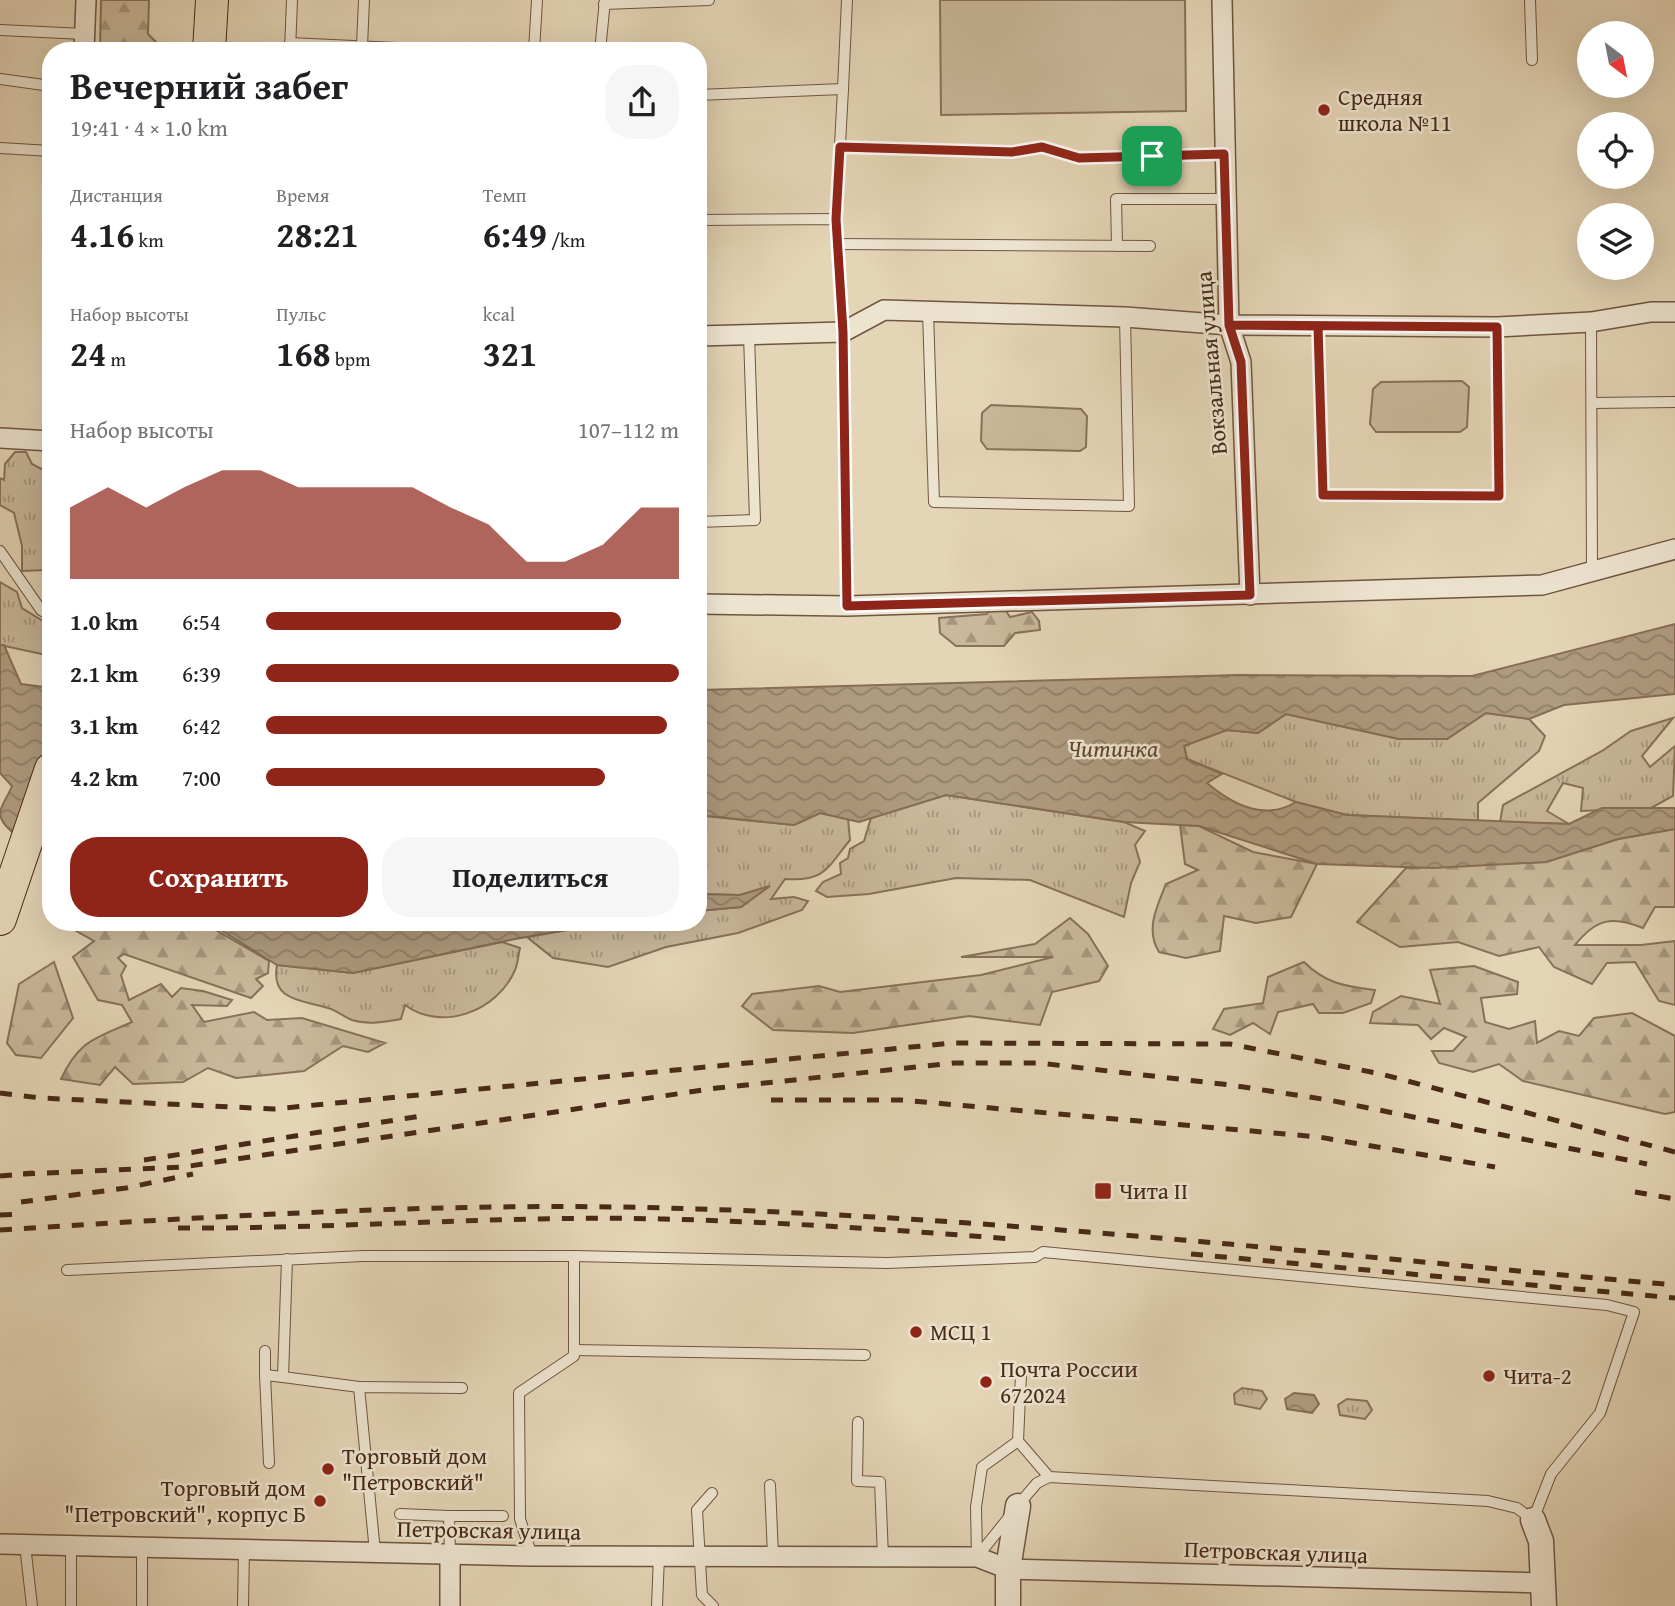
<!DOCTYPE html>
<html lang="ru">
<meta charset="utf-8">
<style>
:root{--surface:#fff;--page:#f6f6f6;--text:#202124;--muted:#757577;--accent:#8f2418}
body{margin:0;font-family:"Gentium Book Plus",serif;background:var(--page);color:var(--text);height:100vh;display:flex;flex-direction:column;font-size:26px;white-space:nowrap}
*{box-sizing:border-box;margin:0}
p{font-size:23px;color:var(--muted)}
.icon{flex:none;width:38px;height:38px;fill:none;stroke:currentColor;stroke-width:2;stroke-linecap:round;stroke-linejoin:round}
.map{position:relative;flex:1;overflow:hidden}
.panel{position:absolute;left:42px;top:42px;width:665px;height:889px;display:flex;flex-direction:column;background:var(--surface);border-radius:28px;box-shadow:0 7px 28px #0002}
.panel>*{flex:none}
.needle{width:46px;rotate:148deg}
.fabs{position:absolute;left:1577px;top:21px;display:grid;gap:14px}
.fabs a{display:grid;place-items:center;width:77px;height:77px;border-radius:50%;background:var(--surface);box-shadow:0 7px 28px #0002;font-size:35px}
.pin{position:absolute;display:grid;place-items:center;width:60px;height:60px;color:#fff;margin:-30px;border-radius:14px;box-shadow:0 4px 10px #0006}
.round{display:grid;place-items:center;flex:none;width:74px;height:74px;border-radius:28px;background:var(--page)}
.summary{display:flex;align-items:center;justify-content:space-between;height:119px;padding:0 28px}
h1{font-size:38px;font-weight:700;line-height:52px}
.metrics{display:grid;grid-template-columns:repeat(3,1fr);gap:10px;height:119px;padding:7px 28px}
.metrics div{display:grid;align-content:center}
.metrics b{font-size:35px;font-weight:700}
.metrics small{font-size:19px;font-weight:400}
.metrics p{font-size:19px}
.chart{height:196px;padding:14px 28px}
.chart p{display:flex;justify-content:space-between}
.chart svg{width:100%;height:126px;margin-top:7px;fill:var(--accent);opacity:.7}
.primary-button{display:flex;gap:14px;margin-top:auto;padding:14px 28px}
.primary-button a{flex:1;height:80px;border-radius:28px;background:var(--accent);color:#fff;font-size:28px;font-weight:700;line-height:80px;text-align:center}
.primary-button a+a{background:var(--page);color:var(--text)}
ul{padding:0 28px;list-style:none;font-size:23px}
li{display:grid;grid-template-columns:112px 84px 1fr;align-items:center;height:52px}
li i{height:18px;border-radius:9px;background:var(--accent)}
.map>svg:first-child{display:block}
.grass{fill:url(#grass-tufts);stroke:#88715a;stroke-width:2}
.forest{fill:url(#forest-firs);stroke:#88715a;stroke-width:2}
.park{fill:#c9b89b;stroke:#88715a;stroke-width:2}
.water{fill:url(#water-waves);stroke:#866e56;stroke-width:2}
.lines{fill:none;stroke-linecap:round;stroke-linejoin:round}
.service-casing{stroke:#6f5540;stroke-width:12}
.minor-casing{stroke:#6f5540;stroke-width:22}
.tertiary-casing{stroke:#6f5540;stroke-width:27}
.primary-casing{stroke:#482a18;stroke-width:34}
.service{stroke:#ede4d0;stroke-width:10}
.minor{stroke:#ede4d0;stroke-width:19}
.tertiary{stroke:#ede4d0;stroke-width:24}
.primary{stroke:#e4d5b6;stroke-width:32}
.rail{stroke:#482a18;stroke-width:5;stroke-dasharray:12 12;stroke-linecap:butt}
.route-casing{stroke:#fff;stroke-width:14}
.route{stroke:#8f2418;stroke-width:9}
.poi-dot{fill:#8f2418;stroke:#ede4d0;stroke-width:2.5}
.labels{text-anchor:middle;stroke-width:5;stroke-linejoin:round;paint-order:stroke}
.poi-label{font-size:23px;fill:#482a18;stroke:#ede4d0;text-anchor:start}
.street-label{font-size:23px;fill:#482a18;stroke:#ede4d0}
.water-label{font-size:24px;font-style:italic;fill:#624632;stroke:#ede4d0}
</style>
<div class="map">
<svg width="1675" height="1606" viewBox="0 0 1675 1606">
<defs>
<pattern id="grass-tufts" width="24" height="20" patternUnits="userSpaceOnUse" patternTransform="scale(1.75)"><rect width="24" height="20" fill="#c9b89b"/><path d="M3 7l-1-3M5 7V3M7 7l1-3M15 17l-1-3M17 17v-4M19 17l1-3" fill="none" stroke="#a5967d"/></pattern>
<pattern id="forest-firs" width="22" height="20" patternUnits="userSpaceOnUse" patternTransform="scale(1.75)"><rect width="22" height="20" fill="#c9b89b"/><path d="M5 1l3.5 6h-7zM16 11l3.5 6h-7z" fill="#a5967d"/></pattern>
<pattern id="water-waves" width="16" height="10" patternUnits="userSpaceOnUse" patternTransform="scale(1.75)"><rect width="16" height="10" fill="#af9b80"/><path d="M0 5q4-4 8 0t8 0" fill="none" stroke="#907f68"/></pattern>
</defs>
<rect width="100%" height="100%" fill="#e4d5b6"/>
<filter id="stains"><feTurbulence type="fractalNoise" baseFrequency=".00286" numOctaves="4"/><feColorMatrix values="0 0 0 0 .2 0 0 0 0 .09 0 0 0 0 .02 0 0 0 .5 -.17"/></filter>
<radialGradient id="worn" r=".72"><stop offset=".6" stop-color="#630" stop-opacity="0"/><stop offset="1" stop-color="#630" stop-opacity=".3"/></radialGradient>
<g class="grass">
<polygon points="15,452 26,452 32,464 51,474 51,582 46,570 22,571 22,546 14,513 0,505 0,478 4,480 5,464"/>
<polygon points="0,582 17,592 22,608 51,626 51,656 0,645"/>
<polygon points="1486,713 1529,719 1545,736 1539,751 1478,803 1478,821 1347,815 1296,802 1187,759 1184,745 1227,730 1258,733 1286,714 1399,739 1447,739"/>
<polygon points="1673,718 1642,756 1650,767 1675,746 1673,796 1651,808 1581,811 1583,788 1563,783 1547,811 1569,824 1500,822 1503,805 1602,751 1631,731"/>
<polygon points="946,795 1124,822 1145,831 1135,845 1140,862 1131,883 1124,917 1030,880 956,878 869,894 827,897 816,891 823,882 841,874 840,863 848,858 850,849 864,841 871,818"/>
<path d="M820,813l28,6 2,21c-23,28 -25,42 -65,39l-14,20 23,-2 14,4 -6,9 -64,23 -72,14 -58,20 -55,-9 -26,-21 86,-15h85v-11l43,-4 26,-20 -27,8 -42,-1v-79l96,10z"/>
<path d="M502,942l18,6c-2,7 -2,16 -5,22 -18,42 -74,62 -110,35l-4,14c-15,3 -33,6 -49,1 -8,-3 -16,-10 -24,-12 -24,-8 -58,-6 -51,-43l76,8z"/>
<polygon points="1242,1388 1262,1391 1267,1399 1260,1409 1235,1404 1234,1394"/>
<polygon points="1347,1399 1367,1401 1372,1410 1365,1419 1340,1415 1338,1405"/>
</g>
<g class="forest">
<polygon points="101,0 149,0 148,34 165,51 100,51"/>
<polygon points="991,607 1004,608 1010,617 1032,612 1039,621 1040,630 1015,633 1004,646 956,646 940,633 939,618 987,614"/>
<path d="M1180,825l19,1 54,26 64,12 -26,53 -35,6 -32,-7 -4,35 -34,7 -27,-6c-14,-22 -2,-46 7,-68l32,-14 -13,-6z"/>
<path d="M1675,829v78h-20l-12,21c-31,-13 -47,-9 -68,17h66l34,-4v64l-16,-4 -24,-39 -28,1 -15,21 -38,-17 -15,-20 -40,9 -41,-14 -58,5 -43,-25 49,-54 140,-6 72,-23z"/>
<polygon points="1070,918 1088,934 1108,966 1099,981 1052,992 1040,1025 969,1016 853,1033 773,1030 742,1006 752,994 819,986 840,992 981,975 1053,957 961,957 1035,944"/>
<path d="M72,922h130l67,39 -1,12 -12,6 7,7 -12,12 -127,-44 -6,4 8,8 -5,9 8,25 32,-16 11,13 9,-9 22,3 29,9 -5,6 -35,-1 12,17 50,-10 13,8 35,-2 83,25 -17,9 -25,-6 -39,25 -68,7 -28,-10 -25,14 -50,2 -18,-17 -15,18 -39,-6c18,-39 35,-41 71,-57l-10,-17 -24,-5 -25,-43 21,-16 -21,-12z"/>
<polygon points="54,962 73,1018 41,1058 16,1055 7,1043 19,984"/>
<path d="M1304,962c22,22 41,24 71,28l-4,13 -28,10h-24l-6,-9 -35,8 -8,22 -17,-11 -23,12 -17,-6 11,-20 39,-6 5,-26z"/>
<polygon points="1474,966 1518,982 1517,994 1481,998 1485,1022 1509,1029 1535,1021 1537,1043 1559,1031 1579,1036 1594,1018 1632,1013 1675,1036 1675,1112 1665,1114 1523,1081 1499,1064 1473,1072 1439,1063 1432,1051 1453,1051 1466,1037 1444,1028 1431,1039 1418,1025 1370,1023 1373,1012 1401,996 1440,1004 1430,970"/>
</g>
<g class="park">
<polygon points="940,0 1185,0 1186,111 941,115"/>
<polygon points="1462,381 1469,387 1467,427 1460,432 1376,432 1370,424 1373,389 1381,382"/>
<polygon points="991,405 1081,409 1087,416 1086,447 1080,451 987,449 981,441 982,413"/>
</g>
<g class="water">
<path d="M1675,624v70l-111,11 -35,14 -43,-6 -39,26h-48l-113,-25 -28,19 -31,-3 -43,16 3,13 35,15 -15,9c26,22 58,38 89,19l51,13 222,9 33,-16h73v21l-57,10 -72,23 -113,6 -116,-4 -118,-38 -75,-4 -178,-27 -87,27 -39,-9 -26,12 -96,-10v-125l541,-15 233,1z"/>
<path d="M0,645h4l17,39 30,4v165c-15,-7 -51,-21 -51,-41 2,-8 9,-18 12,-26l-12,-13z"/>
<polygon points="770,886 741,907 698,911 698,894 740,895"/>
<polygon points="208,922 613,922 515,939 353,973 277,965"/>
<polygon points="1294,1393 1314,1395 1319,1404 1312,1413 1287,1409 1285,1399"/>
</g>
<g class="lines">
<defs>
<g id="service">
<polyline points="1530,0 1532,60"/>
<polyline points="604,4 709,0"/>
<polyline points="0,30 84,34"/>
<polyline points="290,43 459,51"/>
<polyline points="362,46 364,0"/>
<polyline points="290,51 292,0"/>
<polyline points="534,51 537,0"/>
<polyline points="600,51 605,0"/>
<polyline points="0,79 51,86"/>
<polyline points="698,95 843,89 847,0"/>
<polyline points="840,147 1012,152 1042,147 1079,158 1224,154"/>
<polyline points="0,148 51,151"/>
<polyline points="836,219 843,89"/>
<polyline points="698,220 836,219 843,332 847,606"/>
<polyline points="838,244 1150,246"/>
<polyline points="1117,246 1116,199 1225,199"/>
<polyline points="928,311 934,502 1129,506 1125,317"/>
<polyline points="1591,322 1592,572"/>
<polyline points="1318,326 1323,495 1499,496 1497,327"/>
<polyline points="1592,403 1675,402"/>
<polyline points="698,522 755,520 749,335"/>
<polyline points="0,551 41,610 51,616"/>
<polyline points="287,1259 283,1377 359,1387"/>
<polyline points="67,1270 363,1256 574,1256"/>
<polyline points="574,1350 865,1355"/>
<polyline points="265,1351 265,1375"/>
<polyline points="1021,1374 1018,1441 1049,1477"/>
<polyline points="858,1422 857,1481 880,1482 883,1557"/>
<polyline points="269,1463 265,1375 283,1377"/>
<polyline points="770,1485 773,1556"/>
<polyline points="712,1493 697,1510 702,1595 713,1606"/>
<polyline points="400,1514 449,1516"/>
<polyline points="25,1545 32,1606"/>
<polyline points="142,1547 142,1606"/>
<polyline points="375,1552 359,1387 462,1388"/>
<polyline points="450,1555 449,1516 503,1516"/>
<polyline points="532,1556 520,1519 519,1393 574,1356 574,1256 887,1263 1035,1257 1043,1252 1607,1305 1634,1312 1600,1413 1551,1474 1533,1520 1517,1508 1488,1501 1049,1477 1037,1483 1019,1504"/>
<polyline points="977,1557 1010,1516"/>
<polyline points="977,1557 976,1507 982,1467 1018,1441"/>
<polyline points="71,1606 71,1546"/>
<polyline points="243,1606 244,1549"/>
<polyline points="657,1606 659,1556"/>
</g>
<g id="minor">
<polyline points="1222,0 1229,325 1241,362 1250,595"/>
<polyline points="84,51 86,0"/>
<polyline points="698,336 843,332 884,310 1125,317 1229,325 1497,327 1591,322 1651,312 1675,312"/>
<polyline points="0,438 51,441"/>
<polyline points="698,604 847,606 1542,585 1675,549"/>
<polyline points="0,1544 532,1556 977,1557 1008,1569 1543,1583"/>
<polyline points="450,1606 450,1555"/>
</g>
<g id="tertiary">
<polyline points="1533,1520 1541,1541 1544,1606"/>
<polyline points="1008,1606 1008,1569 1018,1506"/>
</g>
<g id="primary">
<polyline points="209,51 212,0"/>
<polyline points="0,919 51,769"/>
</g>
</defs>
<use href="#service" class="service-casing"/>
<use href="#minor" class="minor-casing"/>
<use href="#tertiary" class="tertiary-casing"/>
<use href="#primary" class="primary-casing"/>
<use href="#service" class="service"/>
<use href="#minor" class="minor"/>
<use href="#tertiary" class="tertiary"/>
<use href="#primary" class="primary"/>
<g class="rail">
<polyline points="0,1093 41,1098 274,1109 953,1043 1230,1044 1381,1074 1675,1152"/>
<polyline points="771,1100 901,1100 1319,1137 1495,1167"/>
<polyline points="144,1160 427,1115"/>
<polyline points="23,1174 183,1167 717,1088 955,1063 1039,1063 1230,1085 1329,1100 1647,1164"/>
<polyline points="0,1176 33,1173"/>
<polyline points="1635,1192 1675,1199"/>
<polyline points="21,1202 126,1188 193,1174"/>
<polyline points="0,1215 21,1214"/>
<path d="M178,1228c162,1 324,-13 486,-9 117,3 233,11 349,20"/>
<path d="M0,1230c221,-14 444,-28 666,-22 337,9 673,48 1009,77"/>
<polyline points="1191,1254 1675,1298"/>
</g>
</g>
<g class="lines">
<defs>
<polyline id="route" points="1152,156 1079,158 1042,147 1012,152 840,147 836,219 843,332 847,606 1250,595 1241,362 1229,325 1318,326 1323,495 1499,496 1497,327 1229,325 1224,154 1152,156"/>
</defs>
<use href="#route" class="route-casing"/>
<use href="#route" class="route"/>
</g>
<g class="poi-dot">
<circle cx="1324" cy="110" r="7"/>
<rect x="1094" y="1182" width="18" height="18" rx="3.5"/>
<circle cx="916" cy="1332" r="7"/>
<circle cx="1489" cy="1376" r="7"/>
<circle cx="986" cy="1382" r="7"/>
<circle cx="328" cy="1469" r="7"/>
<circle cx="320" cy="1501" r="7"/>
</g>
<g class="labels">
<g class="poi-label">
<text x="1338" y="105">Средняя<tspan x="1338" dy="26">школа №11</tspan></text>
<text x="1119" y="1199">Чита II</text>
<text x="930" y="1340">МСЦ 1</text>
<text x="1000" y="1377">Почта России<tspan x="1000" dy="26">672024</tspan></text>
<text x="1503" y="1384">Чита-2</text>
<text x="342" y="1464">Торговый дом<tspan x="342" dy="26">"Петровский"</tspan></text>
<text x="306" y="1496" text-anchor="end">Торговый дом<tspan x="306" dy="26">"Петровский", корпус Б</tspan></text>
</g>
<g class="street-label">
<text transform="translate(1211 363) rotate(-95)" y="8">Вокзальная улица</text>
<text transform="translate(489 1530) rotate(1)" y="8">Петровская улица</text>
<text transform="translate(1276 1552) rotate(2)" y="8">Петровская улица</text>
</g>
<g class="water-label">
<text x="1113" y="757">Читинка</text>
</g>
</g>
<rect width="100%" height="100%" filter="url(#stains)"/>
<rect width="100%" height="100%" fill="url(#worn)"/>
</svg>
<div class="fabs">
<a><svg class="needle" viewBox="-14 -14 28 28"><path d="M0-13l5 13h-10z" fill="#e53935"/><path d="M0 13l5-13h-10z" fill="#757577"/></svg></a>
<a><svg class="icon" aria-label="locate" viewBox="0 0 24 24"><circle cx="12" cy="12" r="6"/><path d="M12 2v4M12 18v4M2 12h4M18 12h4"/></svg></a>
<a><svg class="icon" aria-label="layers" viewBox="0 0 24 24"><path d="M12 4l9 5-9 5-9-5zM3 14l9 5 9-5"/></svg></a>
</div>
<div class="pin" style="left:1152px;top:156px;background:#1e9e55"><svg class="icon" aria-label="arrive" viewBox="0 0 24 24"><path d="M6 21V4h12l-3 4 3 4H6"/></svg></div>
<section class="panel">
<div class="summary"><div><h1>Вечерний забег</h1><p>19:41 · 4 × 1.0 km</p></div><a class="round"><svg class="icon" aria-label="share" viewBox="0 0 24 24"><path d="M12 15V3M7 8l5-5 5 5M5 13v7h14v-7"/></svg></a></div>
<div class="metrics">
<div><p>Дистанция</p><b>4.16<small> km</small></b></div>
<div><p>Время</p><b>28:21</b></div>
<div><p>Темп</p><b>6:49<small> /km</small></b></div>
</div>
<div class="metrics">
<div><p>Набор высоты</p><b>24<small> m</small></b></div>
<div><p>Пульс</p><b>168<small> bpm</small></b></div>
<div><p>kcal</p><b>321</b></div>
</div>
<div class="chart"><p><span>Набор высоты</span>107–112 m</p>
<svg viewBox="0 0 160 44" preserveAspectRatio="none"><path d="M0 44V19L10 12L20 19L30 12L40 6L50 6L60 12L70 12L80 12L90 12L100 19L110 25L120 38L130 38L140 32L150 19L160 19V44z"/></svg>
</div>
<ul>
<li><b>1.0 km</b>6:54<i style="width:86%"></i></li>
<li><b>2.1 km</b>6:39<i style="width:100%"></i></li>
<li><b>3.1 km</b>6:42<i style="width:97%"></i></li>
<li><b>4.2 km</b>7:00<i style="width:82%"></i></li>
</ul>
<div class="primary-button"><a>Сохранить</a><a>Поделиться</a></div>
</section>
</div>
